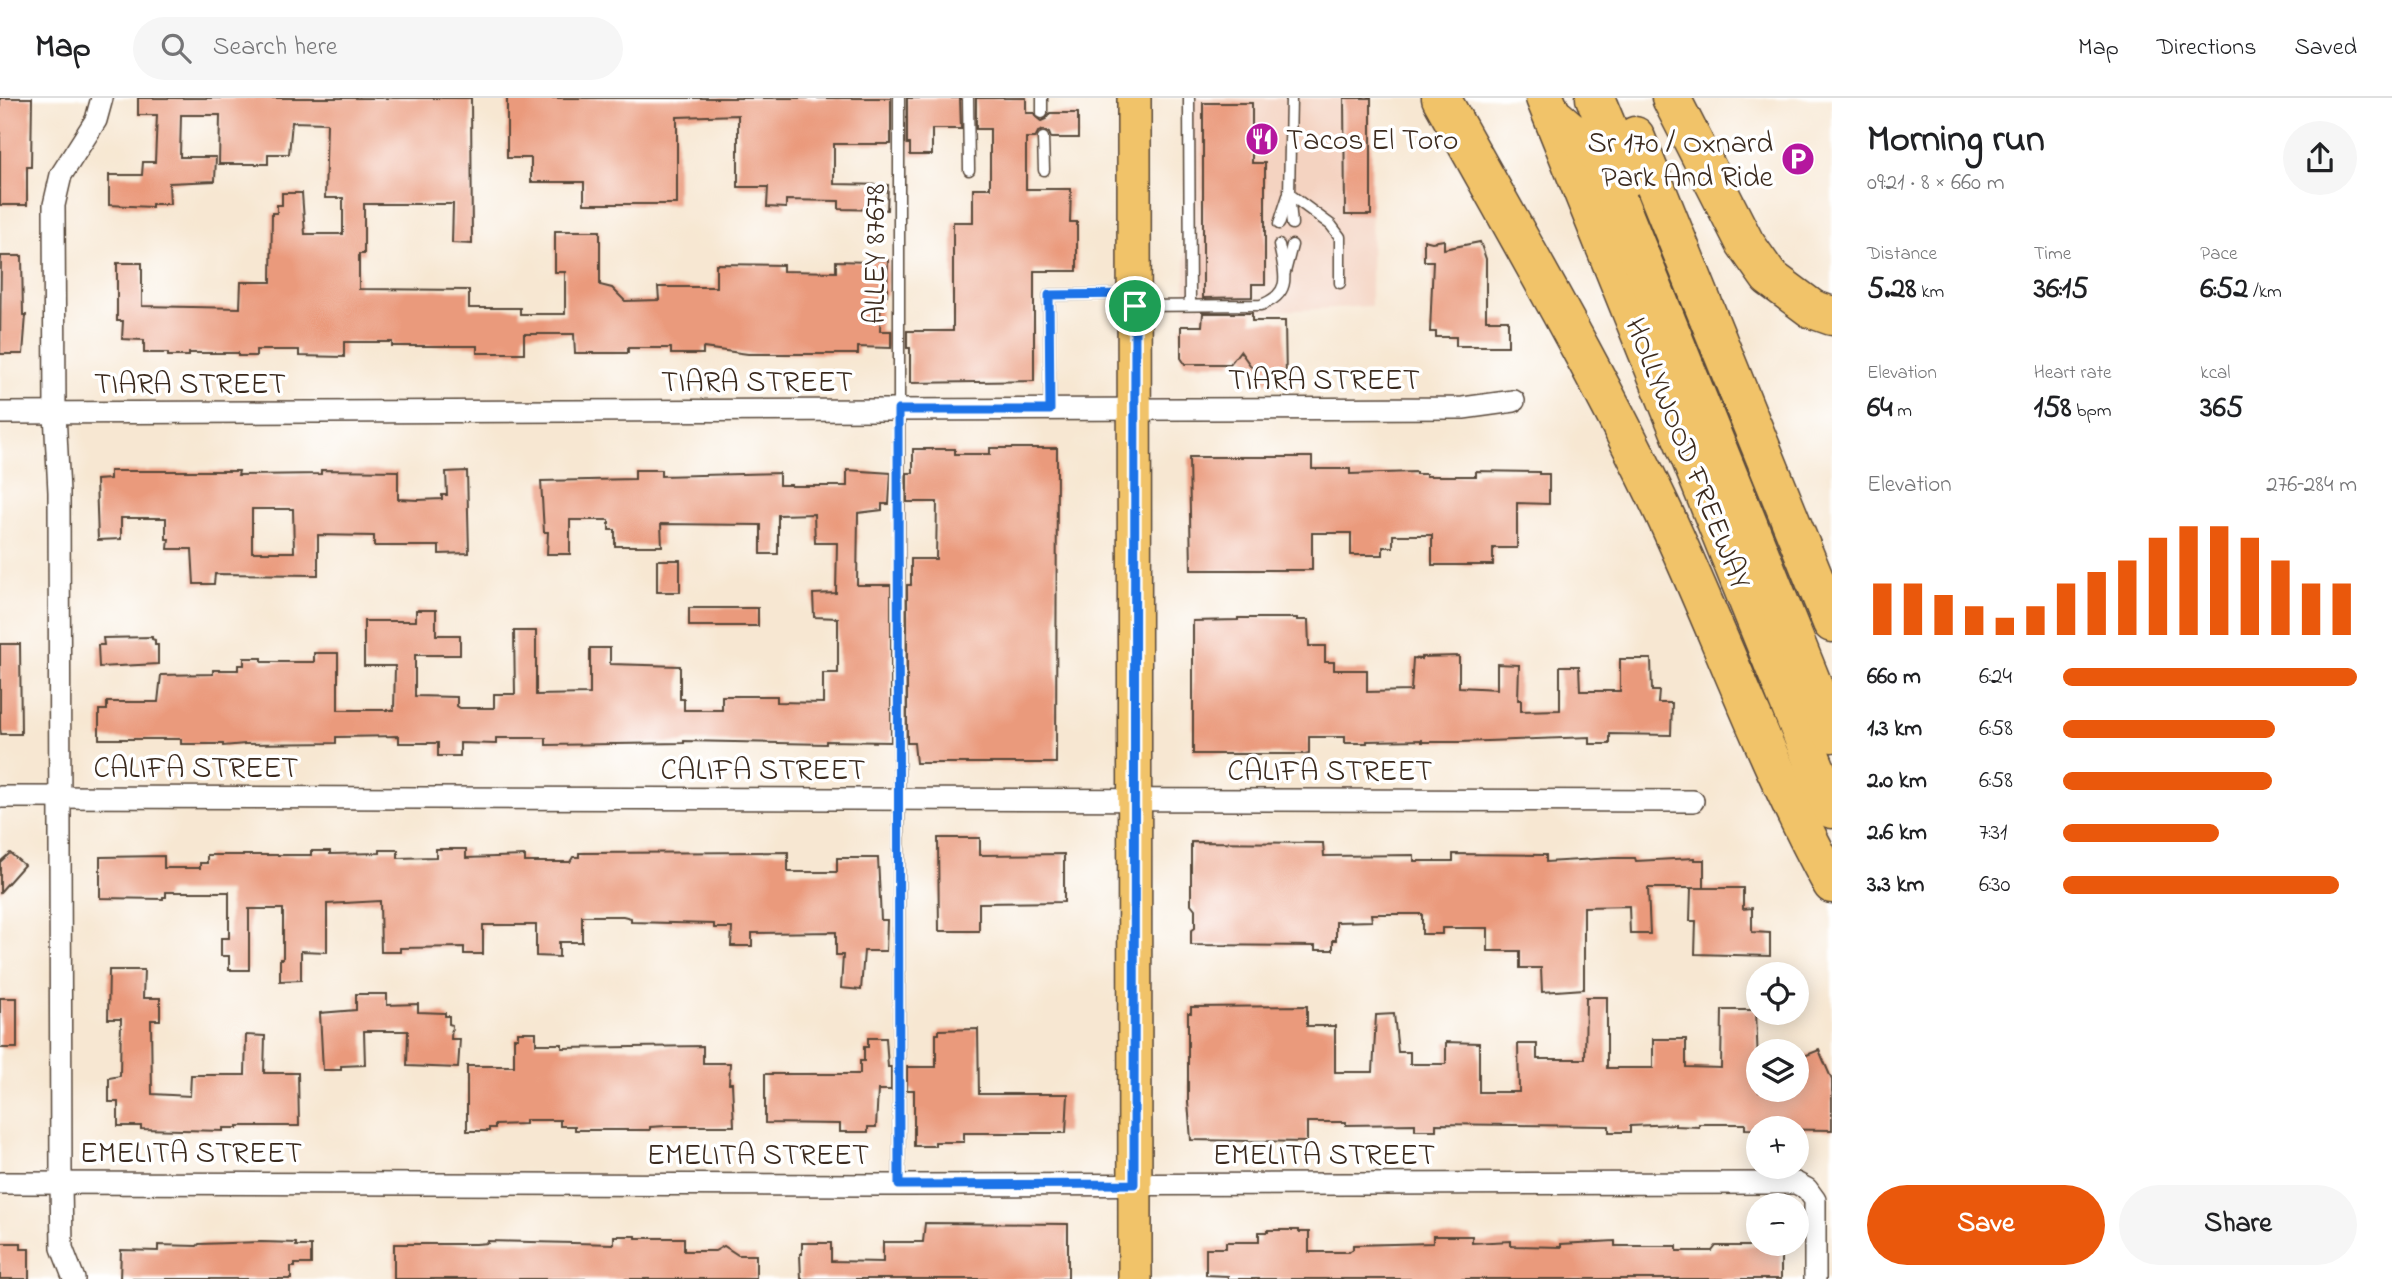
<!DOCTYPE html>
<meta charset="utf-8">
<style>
:root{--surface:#fff;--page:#f6f6f6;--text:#202124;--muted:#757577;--line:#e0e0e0;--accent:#ea580c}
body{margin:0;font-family:"Indie Flower",sans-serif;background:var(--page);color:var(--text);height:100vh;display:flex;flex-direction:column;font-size:26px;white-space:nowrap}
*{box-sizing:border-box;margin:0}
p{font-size:23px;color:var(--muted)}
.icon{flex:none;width:38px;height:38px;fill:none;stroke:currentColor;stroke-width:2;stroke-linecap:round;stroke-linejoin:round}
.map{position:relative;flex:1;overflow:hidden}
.sheet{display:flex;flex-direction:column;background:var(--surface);width:560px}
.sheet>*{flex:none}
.controls{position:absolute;left:1746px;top:864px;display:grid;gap:14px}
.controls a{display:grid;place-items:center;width:63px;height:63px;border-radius:50%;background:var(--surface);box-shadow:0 4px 18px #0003;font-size:35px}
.pin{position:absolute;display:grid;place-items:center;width:60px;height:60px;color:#fff;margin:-30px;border:4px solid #fff;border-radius:50%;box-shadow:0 2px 7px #0007}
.round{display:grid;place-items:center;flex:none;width:74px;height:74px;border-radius:37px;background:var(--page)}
.headline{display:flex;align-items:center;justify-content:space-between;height:119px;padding:0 35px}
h1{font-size:38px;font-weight:800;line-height:52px}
.metrics{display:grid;grid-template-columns:repeat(3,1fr);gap:10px;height:119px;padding:7px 35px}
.metrics div{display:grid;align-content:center}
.metrics b{font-size:30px;font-weight:800}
.metrics small{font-size:19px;font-weight:400}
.metrics p{font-size:19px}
.chart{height:196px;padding:14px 35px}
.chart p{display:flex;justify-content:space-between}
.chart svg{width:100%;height:126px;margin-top:7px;stroke:var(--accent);stroke-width:6}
.action{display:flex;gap:14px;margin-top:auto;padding:14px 35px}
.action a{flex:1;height:80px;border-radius:42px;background:var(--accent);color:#fff;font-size:28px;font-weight:800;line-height:80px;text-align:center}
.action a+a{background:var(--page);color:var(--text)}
ul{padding:0 35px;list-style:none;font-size:23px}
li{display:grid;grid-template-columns:112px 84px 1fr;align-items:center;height:52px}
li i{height:18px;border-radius:9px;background:var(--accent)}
header{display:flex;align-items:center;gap:42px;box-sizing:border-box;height:98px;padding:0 35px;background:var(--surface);border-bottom:2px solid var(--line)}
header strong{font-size:33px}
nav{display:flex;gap:38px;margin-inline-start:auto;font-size:24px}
.search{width:490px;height:63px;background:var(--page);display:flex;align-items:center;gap:18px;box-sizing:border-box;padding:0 24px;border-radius:38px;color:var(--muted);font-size:26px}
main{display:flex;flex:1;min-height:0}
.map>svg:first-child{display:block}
.built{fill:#f4d3c1}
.building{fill:#ea9a7c;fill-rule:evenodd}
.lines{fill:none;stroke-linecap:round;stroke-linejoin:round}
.service-casing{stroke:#574639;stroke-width:13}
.minor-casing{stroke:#574639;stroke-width:24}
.primary-casing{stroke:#574639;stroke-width:36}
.motorway-casing{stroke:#574639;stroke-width:41}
.service{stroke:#fff;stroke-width:10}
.minor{stroke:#fff;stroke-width:21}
.primary{stroke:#f1c369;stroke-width:33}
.motorway{stroke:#f1c369;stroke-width:38}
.route-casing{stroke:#fff;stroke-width:14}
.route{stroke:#1a73e8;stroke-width:9}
.labels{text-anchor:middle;stroke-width:7;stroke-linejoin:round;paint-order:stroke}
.poi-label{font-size:30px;fill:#3b2a1e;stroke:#fff;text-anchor:start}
.street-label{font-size:30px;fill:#3b2a1e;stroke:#fff}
</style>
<header>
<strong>Map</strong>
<div class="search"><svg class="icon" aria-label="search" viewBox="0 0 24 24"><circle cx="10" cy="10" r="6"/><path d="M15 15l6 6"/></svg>Search here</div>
<nav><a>Map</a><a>Directions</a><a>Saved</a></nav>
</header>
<main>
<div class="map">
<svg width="1832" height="1181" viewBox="0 0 1832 1181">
<rect width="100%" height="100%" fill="#fff"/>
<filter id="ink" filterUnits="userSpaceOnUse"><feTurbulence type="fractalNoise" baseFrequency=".0143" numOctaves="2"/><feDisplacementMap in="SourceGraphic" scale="14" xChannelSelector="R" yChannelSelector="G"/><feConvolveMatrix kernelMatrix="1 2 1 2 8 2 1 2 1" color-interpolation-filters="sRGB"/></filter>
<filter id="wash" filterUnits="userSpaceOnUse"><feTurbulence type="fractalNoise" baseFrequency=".00686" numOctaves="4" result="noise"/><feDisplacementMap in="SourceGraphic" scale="28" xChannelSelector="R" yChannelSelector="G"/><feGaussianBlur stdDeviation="1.57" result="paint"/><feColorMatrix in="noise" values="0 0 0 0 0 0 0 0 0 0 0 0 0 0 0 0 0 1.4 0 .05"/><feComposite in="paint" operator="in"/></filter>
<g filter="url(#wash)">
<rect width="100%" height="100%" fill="#f7e7d2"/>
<polygon class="built" points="1186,0 1372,0 1371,208 1185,218"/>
<g id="blocks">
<g class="building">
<polygon points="0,0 32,0 31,69 27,69 27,107 0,107"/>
<polygon points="138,0 471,0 472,146 452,145 453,106 364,106 364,156 359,156 359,191 469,192 469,210 520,210 520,216 565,216 565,174 555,174 555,133 600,133 600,187 612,190 625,203 659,202 658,189 716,189 716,166 783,167 783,173 836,174 836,163 869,164 869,161 888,162 887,197 881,197 880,233 891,233 891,250 858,249 858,256 748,256 703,250 703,256 671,256 671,250 628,250 628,255 575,255 574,236 524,236 524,255 477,255 477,248 392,248 392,244 344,244 344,259 299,258 299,252 256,252 256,258 238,258 238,255 189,255 189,258 168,258 168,255 144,255 144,242 122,241 123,223 117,223 117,165 142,165 142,208 240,210 241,184 271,184 272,115 277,115 277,107 282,107 282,95 302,95 305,136 343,136 343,100 325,100 327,25 292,24 289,56 268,56 268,66 219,66 220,17 181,17 180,59 216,59 215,83 169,85 170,106 152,106 152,109 109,107 109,77 142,77 143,64 155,64 157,17 138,17"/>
<polygon points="507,0 891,0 891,46 834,46 834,86 888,87 887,112 839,111 839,103 786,102 786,110 767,109 768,89 738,89 738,17 677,19 677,106 584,106 584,84 531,84 531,60 507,60"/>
<polygon points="907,0 960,0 961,31 932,31 932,57 910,57 910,46 907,46"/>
<polygon points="976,0 1026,0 1026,15 1034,15 1036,19 1041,23 1046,21 1050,15 1078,15 1078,40 1051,40 1049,35 1043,32 1038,34 1035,40 1026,40 1026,91 1071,91 1070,124 1077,124 1077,173 1034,173 1034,283 910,285 910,250 907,250 907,233 953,233 953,124 973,124 973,90 990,90 990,31 976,31"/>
<polygon points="1344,0 1371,0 1371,117 1345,117"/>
<polygon points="1203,5 1252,5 1252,65 1265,65 1265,186 1252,186 1252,199 1203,200"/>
<polygon points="1424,142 1432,144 1444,142 1444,151 1480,144 1486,161 1486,222 1508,222 1508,248 1456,248 1456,239 1436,239 1436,234 1430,234 1433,163 1424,163"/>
<polygon points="1,158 22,158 23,217 26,217 23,256 0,256"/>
<polygon points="1203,215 1252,215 1252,223 1285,223 1286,283 1259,284 1255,274 1240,253 1230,266 1185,266 1181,260 1181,228 1202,228"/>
<polygon points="990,350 1057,350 1056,665 916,665 914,645 907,645 907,487 911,487 911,461 936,461 937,404 907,404 907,375 913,375 913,351 955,351 955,356 990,356"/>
<polygon points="1189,359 1312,359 1312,371 1350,371 1350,376 1416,374 1416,376 1426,376 1426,378 1476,378 1476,373 1539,374 1539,376 1549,376 1549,406 1517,405 1517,450 1493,450 1493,467 1432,467 1432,437 1393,437 1393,449 1383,449 1383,457 1351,457 1351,435 1312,435 1312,472 1191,472"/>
<path d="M321,372l77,1v28l20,1 24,-1v-4h5l-1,-23 21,-1 2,82 -30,1v-8h-65v-10l-56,-1v40l-103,-1 -1,10h-20l-2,-35h-24l1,-10h-3v-21h-45v21l-23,1 -2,-60 14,-1v-8h129l-1,4 83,-1zM252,411h41l1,43h-42z"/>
<polygon points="635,372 661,372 661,378 779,375 779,387 791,387 791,388 847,388 847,372 891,375 889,406 882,406 882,412 858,415 857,487 891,487 891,644 826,643 826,646 684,643 684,645 546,647 546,640 496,640 496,646 460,645 460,658 438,658 438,645 399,645 399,638 336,639 336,645 245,646 223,648 223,646 181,646 181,641 99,641 99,612 107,612 107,604 158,604 161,577 213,576 213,572 238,572 238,567 244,567 244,560 262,560 262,564 314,564 314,555 338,555 338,612 394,612 395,568 364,568 364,523 416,523 416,512 436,512 436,537 460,537 460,557 415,557 415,598 457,599 457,608 460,610 494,610 494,596 515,596 514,533 536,533 536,597 590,596 590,550 610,550 610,566 680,568 680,601 684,601 684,612 722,612 722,598 777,598 777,604 823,605 823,575 838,575 838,520 814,519 813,496 836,495 837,445 815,445 814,416 778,417 778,456 761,456 761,427 661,426 662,448 615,448 615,432 609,432 609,422 570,422 570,456 547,456 548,434 544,434 541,383 635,381"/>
<rect x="657" y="462" width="23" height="32"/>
<rect x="689" y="510" width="69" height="18"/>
<polygon points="1238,520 1297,520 1297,522 1308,522 1309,548 1325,548 1325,564 1334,564 1334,572 1367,572 1367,594 1411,593 1413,560 1421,561 1421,559 1459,558 1459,589 1497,591 1497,566 1519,567 1518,602 1521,602 1521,613 1560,612 1560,568 1579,568 1580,593 1620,593 1620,561 1651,561 1652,593 1659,593 1658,605 1672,605 1671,637 1610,636 1610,646 1590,646 1590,639 1460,644 1422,644 1422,642 1367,643 1367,645 1345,645 1345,639 1309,639 1309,655 1305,656 1193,656 1193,523 1238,522"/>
<polygon points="152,539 152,541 155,542 155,547 158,547 158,566 99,569 98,547 104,547 103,540"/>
<polygon points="0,546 20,546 21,636 1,636 0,631"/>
<polygon points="938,740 980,740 980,757 1064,756 1064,804 979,805 979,833 939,833"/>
<polygon points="1191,744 1323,745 1324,758 1414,757 1414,763 1453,763 1453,756 1546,757 1546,764 1614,760 1635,760 1636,763 1694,760 1694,762 1704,762 1704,790 1648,790 1650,836 1630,836 1629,808 1584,809 1584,891 1542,894 1541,870 1520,870 1520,853 1488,853 1488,830 1442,830 1442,836 1422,836 1422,816 1371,816 1372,823 1336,824 1336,842 1333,842 1333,852 1315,852 1315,848 1191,847 1191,833 1195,830 1195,811 1191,806"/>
<polygon points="436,751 466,751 466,760 525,758 525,764 570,764 573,759 579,759 579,755 788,754 788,774 837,774 837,760 878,760 881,822 887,822 886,853 864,853 861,892 841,890 843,857 836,857 836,834 752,835 752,848 731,848 732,830 714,830 714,826 631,824 631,820 623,818 582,818 582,844 559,844 559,859 536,858 536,827 483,827 483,856 464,856 464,849 400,850 400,854 381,854 380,803 327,806 327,854 301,853 301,882 280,883 280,861 283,861 283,811 249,811 249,872 229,872 229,858 221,858 221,840 229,840 229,794 166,794 166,799 163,799 163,801 100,800 100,759 164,758 164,770 200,770 200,765 207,765 207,757 311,757 311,753 330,753 330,756 380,755 380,752 398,752 398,760 436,759"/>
<polygon points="10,755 24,767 0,794 0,764"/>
<polygon points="1691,790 1743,790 1743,811 1752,810 1752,834 1770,835 1770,858 1695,856 1696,823 1690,823"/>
<polygon points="109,872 144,872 143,900 160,900 160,922 151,922 152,996 190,998 191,977 245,977 246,937 265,938 264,975 298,975 299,1028 237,1028 237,1030 223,1030 223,1033 141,1031 141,1028 118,1028 118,1004 109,1004 109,980 120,978 121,921 108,921"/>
<polygon points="356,896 387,896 387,907 418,906 418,914 445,915 445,918 449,918 449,926 452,927 451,941 460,941 458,970 407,968 408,933 364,933 365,967 341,968 341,972 323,972 320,915 356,912"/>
<polygon points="1586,899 1607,899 1607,970 1653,970 1653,941 1686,941 1686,969 1721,970 1722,912 1756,912 1759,994 1797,992 1797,961 1819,952 1832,982 1832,1032 1745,1031 1745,1026 1699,1026 1699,1029 1675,1028 1675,1026 1630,1028 1630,1034 1609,1034 1609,1028 1436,1026 1436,1032 1415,1032 1415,1026 1346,1027 1346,1024 1307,1024 1307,1044 1191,1042 1188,1004 1188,915 1191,915 1191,909 1307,908 1307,928 1335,928 1335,974 1373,974 1376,917 1394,916 1398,954 1410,954 1410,966 1446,966 1446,944 1479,945 1479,994 1519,994 1518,946 1537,946 1537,961 1585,961"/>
<rect x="0" y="900" width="17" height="50"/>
<polygon points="978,931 979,996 1068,996 1066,1035 964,1035 964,1044 935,1044 935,1048 914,1048 914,992 907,992 907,969 936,969 936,936 939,936 939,932"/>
<polygon points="518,934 536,934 536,946 562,946 562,950 703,948 703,965 730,965 729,985 732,985 734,1028 666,1028 650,1029 650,1032 575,1032 575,1028 560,1028 560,1022 525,1022 525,1026 495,1027 495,1030 489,1030 489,1033 467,1033 467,968 514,968 514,940 518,940"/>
<polygon points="868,940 886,940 888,969 891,969 891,992 878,992 876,1029 868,1029 868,1034 840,1034 840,1026 765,1025 765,976 860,976 860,963 864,963 864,949 868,949"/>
<polygon points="925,1125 1068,1126 1068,1181 801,1181 800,1156 802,1156 802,1145 831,1145 831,1163 883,1164 883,1144 923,1144"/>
<polygon points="1268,1132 1299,1132 1299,1134 1309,1134 1309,1154 1349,1154 1353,1151 1353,1147 1433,1145 1433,1138 1472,1138 1472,1145 1511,1143 1511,1148 1561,1149 1561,1146 1615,1143 1615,1148 1677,1148 1677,1153 1712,1153 1716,1148 1781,1148 1781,1181 1228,1181 1228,1178 1206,1177 1206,1150 1226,1150 1226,1144 1259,1144 1259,1134 1268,1134"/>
<polygon points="614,1138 636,1138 636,1140 684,1140 684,1153 715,1153 724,1148 738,1157 756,1157 756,1181 394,1181 394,1146 476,1146 488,1145 488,1143 614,1146"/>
<polygon points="261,1144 296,1145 296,1148 311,1148 311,1166 295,1166 295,1169 291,1169 291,1181 120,1181 121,1152 158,1153 158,1147 197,1148 199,1146"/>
<polygon points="0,1145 21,1145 21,1151 29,1151 29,1181 0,1181"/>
</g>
</g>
</g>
<g filter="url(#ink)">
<use href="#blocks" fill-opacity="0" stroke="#574639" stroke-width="2"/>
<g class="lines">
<defs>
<g id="service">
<polyline points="899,0 899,1087"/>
<polyline points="968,0 969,72"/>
<polyline points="1042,0 1042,15"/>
<polyline points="1189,0 1190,207"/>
<polyline points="1291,0 1289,96 1292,126"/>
<polyline points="1043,40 1044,72"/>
<polyline points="1289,96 1331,127 1340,139 1340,185"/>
<polyline points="1279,126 1288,98"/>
<polyline points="1285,174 1292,147"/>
<path d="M1137,208l124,-1c33,-12 23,-33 18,-60"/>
<polyline points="1050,312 1049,197 1132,196"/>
</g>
<g id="minor">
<polyline points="0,315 1463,310 1514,303"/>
<polyline points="0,699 1693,703"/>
<polyline points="0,1085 899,1087 1796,1085 1807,1091 1815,1102 1815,1181"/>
<polyline points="74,1181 62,1150 61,1084 59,394 55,315 54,107 61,77 96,22 102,0"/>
</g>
<polyline id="primary" points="1134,0 1135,1181"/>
<g id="motorway">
<path d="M1441,0c76,137 156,273 223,415 57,123 103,252 168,371"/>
<polyline points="1545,0 1832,711"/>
<polyline points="1595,0 1628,79"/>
<polyline points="1671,0 1745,145 1769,179 1812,211 1832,218"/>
<polyline points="1557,21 1600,58 1832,635"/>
<polyline points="1635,38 1832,525"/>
</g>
</defs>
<use href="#service" class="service-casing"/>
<use href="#minor" class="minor-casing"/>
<use href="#primary" class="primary-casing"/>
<use href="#motorway" class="motorway-casing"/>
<use href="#service" class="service"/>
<use href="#minor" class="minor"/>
<use href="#primary" class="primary"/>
<use href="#motorway" class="motorway"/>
</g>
</g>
<g class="lines" filter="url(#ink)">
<defs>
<polygon id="route" points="1135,196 1134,1086 899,1087 898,312 1050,312 1049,197"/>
</defs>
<use href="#route" class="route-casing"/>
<use href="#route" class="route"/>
</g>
<defs>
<symbol id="restaurant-disc" viewBox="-11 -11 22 22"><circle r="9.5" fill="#b5179e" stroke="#fff"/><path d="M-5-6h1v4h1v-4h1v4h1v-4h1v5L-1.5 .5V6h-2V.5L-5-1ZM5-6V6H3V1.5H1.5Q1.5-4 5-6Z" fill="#fff"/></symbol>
<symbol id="parking-disc" viewBox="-11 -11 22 22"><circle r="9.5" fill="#b5179e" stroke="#fff"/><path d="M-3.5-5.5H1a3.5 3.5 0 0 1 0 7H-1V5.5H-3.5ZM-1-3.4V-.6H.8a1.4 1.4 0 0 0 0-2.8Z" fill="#fff"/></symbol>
</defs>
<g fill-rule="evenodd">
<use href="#restaurant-disc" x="1243" y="22" width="38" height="38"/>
<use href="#parking-disc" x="1779" y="42" width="38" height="38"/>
</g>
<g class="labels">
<g class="poi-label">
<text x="1286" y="51">Tacos El Toro</text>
<text x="1773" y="54" text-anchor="end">Sr 170 / Oxnard<tspan x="1773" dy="34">Park And Ride</tspan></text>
</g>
<g class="street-label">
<text transform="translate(874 156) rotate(-90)" y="10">ALLEY 87678</text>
<text x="1324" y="291">TIARA STREET</text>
<text x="757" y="293">TIARA STREET</text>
<text x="190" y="295">TIARA STREET</text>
<text transform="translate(1689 355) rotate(68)" y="10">HOLLYWOOD FREEWAY</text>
<text x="196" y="679">CALIFA STREET</text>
<text x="763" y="681">CALIFA STREET</text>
<text x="1330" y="682">CALIFA STREET</text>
<text x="191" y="1064">EMELITA STREET</text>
<text x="758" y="1066">EMELITA STREET</text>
<text x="1324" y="1066">EMELITA STREET</text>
</g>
</g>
</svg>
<div class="controls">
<a><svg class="icon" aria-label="locate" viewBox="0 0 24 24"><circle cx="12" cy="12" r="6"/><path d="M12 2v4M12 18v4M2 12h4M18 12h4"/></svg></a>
<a><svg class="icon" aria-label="layers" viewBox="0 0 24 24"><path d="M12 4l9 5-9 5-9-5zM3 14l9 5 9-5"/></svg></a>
<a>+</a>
<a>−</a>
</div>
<div class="pin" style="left:1135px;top:208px;background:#1e9e55"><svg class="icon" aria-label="arrive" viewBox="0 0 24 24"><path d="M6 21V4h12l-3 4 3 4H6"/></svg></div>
</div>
<section class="sheet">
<div class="headline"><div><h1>Morning run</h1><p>09:21 · 8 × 660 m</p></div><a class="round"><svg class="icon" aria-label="share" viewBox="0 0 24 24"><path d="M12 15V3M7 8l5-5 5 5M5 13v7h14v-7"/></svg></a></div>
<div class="metrics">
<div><p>Distance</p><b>5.28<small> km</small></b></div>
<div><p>Time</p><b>36:15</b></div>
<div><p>Pace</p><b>6:52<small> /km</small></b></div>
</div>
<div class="metrics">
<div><p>Elevation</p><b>64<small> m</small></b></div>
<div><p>Heart rate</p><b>158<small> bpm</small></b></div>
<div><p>kcal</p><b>365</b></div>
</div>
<div class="chart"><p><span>Elevation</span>276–284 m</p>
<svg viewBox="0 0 160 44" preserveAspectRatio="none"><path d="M5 44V26M15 44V26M25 44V30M35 44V34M45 44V38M55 44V34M65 44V26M75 44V22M85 44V18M95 44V10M105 44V6M115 44V6M125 44V10M135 44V18M145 44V26M155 44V26"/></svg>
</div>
<ul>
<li><b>660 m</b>6:24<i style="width:100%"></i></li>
<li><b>1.3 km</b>6:58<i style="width:72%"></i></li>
<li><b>2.0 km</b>6:58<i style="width:71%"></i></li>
<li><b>2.6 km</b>7:31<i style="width:53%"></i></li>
<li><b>3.3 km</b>6:30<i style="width:94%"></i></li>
</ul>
<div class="action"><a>Save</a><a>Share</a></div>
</section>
</main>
